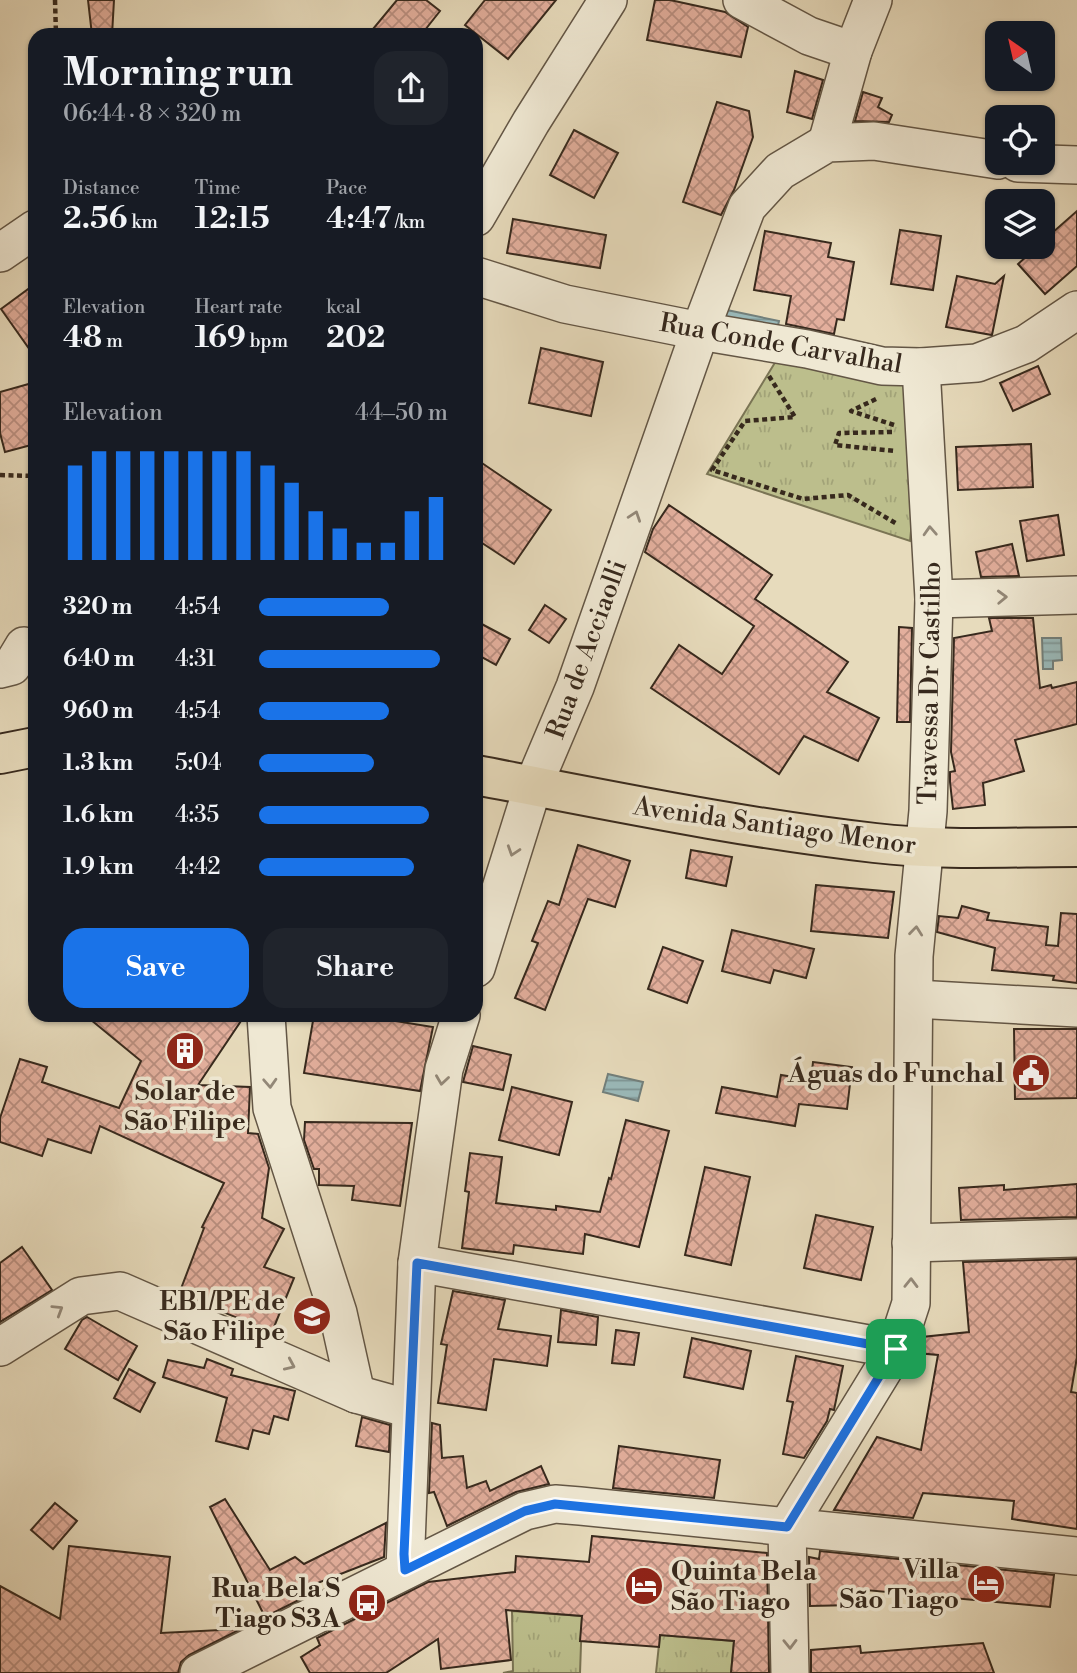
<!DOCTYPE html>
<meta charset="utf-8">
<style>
:root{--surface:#171b24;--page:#20242c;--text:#f1f3f6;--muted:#9ea1a6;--accent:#1a73e8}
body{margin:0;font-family:"Libre Bodoni",serif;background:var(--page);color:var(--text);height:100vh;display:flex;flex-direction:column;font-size:26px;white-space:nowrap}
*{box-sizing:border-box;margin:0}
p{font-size:23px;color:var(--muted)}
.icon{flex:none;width:38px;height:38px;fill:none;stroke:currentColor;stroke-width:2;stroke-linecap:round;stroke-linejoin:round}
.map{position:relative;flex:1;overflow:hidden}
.side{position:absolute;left:28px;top:28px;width:455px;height:994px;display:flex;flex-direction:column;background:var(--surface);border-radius:21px;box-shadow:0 2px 5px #0004}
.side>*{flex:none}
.needle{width:46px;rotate:326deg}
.buttons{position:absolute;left:985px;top:21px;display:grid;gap:14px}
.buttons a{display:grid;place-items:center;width:70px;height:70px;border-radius:14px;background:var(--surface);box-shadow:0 2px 5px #0004;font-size:35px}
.pin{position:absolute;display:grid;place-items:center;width:60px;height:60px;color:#fff;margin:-30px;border-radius:14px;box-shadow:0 4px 10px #0006}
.round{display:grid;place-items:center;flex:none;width:74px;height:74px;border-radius:21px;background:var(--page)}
.head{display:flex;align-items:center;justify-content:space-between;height:119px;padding:0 35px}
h1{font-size:38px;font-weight:700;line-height:52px}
.figures{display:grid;grid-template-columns:repeat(3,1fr);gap:10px;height:119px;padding:7px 35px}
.figures div{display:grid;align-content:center}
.figures b{font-size:30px;font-weight:700}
.figures small{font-size:19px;font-weight:400}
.figures p{font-size:19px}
.chart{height:196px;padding:14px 35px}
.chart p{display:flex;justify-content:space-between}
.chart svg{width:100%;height:126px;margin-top:7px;stroke:var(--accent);stroke-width:6}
.cta{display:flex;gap:14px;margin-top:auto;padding:14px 35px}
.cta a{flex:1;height:80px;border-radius:21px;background:var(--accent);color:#fff;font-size:28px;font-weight:700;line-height:80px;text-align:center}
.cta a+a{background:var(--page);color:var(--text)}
ul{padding:0 35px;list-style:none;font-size:23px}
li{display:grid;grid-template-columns:112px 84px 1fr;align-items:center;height:52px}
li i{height:18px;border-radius:9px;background:var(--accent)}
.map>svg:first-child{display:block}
.grass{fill:url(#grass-tufts);stroke:#7a7454;stroke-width:2}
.water{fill:url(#water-rules);stroke:#727f7b;stroke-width:2}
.building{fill:url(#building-cross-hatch);stroke:#37291d;stroke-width:2}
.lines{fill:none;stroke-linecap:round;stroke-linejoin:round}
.minor-casing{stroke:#635645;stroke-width:40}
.major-casing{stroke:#37291d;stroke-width:42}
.path{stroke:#37291d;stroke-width:4.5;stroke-dasharray:5 3.5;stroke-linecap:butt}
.minor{stroke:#efe8d3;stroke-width:37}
.major{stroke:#e7dbbc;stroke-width:38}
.oneway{stroke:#938878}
.route-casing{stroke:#fff;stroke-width:14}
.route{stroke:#1a73e8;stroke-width:9}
.labels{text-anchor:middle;stroke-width:7;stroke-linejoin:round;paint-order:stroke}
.street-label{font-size:26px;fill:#37291d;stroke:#efe8d3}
.poi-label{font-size:26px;font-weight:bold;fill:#37291d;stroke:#efe8d3;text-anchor:end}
</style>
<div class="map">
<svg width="1077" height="1673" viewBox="0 0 1077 1673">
<defs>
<pattern id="grass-tufts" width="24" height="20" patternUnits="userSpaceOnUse" patternTransform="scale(1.75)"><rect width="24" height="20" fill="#bcbe8c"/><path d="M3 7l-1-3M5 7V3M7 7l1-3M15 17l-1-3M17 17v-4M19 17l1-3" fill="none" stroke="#a2a378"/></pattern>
<pattern id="water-rules" width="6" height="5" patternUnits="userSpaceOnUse" patternTransform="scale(1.75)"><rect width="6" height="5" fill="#9ab9b9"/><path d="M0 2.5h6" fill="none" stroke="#7e9696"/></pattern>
<pattern id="building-cross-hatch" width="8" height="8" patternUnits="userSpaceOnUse" patternTransform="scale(1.75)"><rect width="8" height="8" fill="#e3af9d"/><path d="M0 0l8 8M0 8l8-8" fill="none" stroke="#b98e7f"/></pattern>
</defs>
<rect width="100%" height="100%" fill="#e7dbbc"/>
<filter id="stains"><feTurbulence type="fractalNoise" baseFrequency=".00286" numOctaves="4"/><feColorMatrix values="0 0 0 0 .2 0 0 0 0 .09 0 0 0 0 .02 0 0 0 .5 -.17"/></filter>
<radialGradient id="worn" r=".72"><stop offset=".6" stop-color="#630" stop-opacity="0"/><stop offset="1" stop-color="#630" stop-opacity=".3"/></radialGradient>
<g class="grass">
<polygon points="779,356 914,372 917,472 910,541 707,474"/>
<polygon points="512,1611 582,1616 580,1673 503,1673 513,1671"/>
<polygon points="660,1635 734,1641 731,1673 656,1673"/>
</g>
<g class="water">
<polygon points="727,310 779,321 776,334 724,324"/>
<polygon points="1042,638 1061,638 1062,660 1053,661 1053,669 1043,669"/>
<polygon points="608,1074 643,1082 638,1101 603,1092"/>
</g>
<g class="building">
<polygon points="88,0 114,0 112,35 92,35"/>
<polygon points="397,0 426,0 440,11 421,35 368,35"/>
<polygon points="485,0 556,0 508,59 465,25"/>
<polygon points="655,0 670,0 725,12 748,27 741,57 647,40"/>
<polygon points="795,71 823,80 812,119 787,112"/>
<polygon points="863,92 882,98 878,107 892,115 889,122 855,121"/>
<polygon points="717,102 749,111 753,137 734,190 721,215 683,202"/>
<polygon points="574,130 618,153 594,198 550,175"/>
<polygon points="1077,211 1077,266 1045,294 1018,264 1037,247 1043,247 1043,241"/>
<polygon points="513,219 606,235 600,268 507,253"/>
<polygon points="900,230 941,236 933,290 891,284"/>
<polygon points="765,231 831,243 828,257 854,262 844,320 837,319 834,334 786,324 791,296 754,290"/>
<polygon points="957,276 995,284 1004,276 992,335 946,327"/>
<polygon points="35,284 35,357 1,309"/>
<polygon points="541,348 603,362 591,416 529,403"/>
<polygon points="1038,366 1050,394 1013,411 1000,383"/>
<polygon points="32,383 35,396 35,444 5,452 0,433 0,392"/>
<polygon points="1031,444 1033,487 958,490 956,447"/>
<polygon points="476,459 551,510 514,564 476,539"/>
<polygon points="669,505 772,575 755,599 848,662 827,692 879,718 858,761 804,736 779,774 651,688 679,645 722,674 754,626 645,552 653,529"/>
<polygon points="1058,515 1064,555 1027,561 1020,521"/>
<polygon points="1012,544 1019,576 981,577 976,552"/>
<polygon points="545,605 566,619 549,643 529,630"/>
<polygon points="989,618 1033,618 1040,688 1051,685 1052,688 1077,682 1077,724 1015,740 1024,771 983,783 985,805 953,809 950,782 950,772 955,771 951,752 954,638 992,631"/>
<polygon points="476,621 510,639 496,665 476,654"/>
<polygon points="899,627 912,628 910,722 897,722"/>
<polygon points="578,845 630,861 615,907 588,899 545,1010 515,998 538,943 532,941 548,901 559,905"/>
<polygon points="691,850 732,857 726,886 686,878"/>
<polygon points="816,885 894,892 888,938 811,931"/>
<polygon points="962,906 989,913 987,920 1048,927 1046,945 1058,946 1061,913 1077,914 1077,983 1053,980 1054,976 992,970 995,948 937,932 939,916 958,918"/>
<polygon points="732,930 814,949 806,978 774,970 770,983 722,971"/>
<polygon points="663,947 703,961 687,1003 648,989"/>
<polygon points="85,1015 245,1015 198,1085 250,1087 248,1133 258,1134 269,1168 262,1218 284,1229 264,1267 294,1278 272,1332 179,1294 204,1228 202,1227 224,1183 100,1126 91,1153 48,1139 42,1156 0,1142 0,1118 20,1059 47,1067 42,1082 119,1108 141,1061"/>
<polygon points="314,1015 358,1015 433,1027 420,1091 304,1073"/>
<polygon points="1014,1029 1077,1029 1077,1098 1015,1099"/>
<polygon points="473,1046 511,1055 503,1090 463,1082"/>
<polygon points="813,1062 852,1067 847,1109 799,1104 795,1126 716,1113 722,1087 777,1097 781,1075 811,1080"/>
<polygon points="512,1087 572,1102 559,1155 499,1140"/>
<polygon points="626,1120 669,1131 639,1247 585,1234 583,1254 514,1245 513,1254 462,1248 469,1192 465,1191 470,1153 502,1157 496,1203 556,1210 556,1206 600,1212 609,1178 611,1179"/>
<polygon points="305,1122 412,1123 400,1206 352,1200 354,1186 319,1185 319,1169 314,1169 304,1140"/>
<polygon points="705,1167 750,1177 731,1265 685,1255"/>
<polygon points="1077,1184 1077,1217 961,1220 959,1188 1004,1185 1004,1190"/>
<polygon points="816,1215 873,1227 861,1280 804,1268"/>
<polygon points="22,1247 52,1290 0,1322 0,1263"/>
<polygon points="1077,1259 1077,1357 1071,1392 1077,1393 1077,1529 1012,1519 1014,1501 923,1493 913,1518 834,1510 877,1437 921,1450 938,1355 917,1353 922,1337 969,1332 963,1262"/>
<polygon points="453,1291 505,1300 498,1329 551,1336 547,1366 494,1359 486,1410 438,1403 447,1345 441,1344"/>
<polygon points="561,1310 598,1317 596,1345 558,1342"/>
<polygon points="87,1317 137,1346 118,1380 65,1349 82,1320"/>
<polygon points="616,1330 639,1333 634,1365 612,1363"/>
<polygon points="692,1338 751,1351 743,1389 684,1377"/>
<polygon points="796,1356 843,1366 834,1410 830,1409 827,1421 804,1458 783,1454 793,1402 787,1401"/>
<polygon points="207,1359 233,1369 231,1375 295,1391 288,1420 274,1416 269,1434 253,1430 248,1449 216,1441 227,1398 163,1377 168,1360 204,1368"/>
<polygon points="129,1369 155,1383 140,1412 114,1398"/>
<polygon points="362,1417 390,1425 389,1452 356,1446"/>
<polygon points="432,1423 440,1425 442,1458 463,1456 467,1488 486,1481 490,1491 541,1466 549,1484 516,1492 447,1526 434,1492 429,1493"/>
<polygon points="619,1446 720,1460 714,1498 613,1488"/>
<polygon points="225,1499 270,1570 295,1557 304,1564 386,1523 384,1557 297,1591 299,1598 305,1597 265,1617 210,1507"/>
<polygon points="55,1503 77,1521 53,1549 31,1530"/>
<polygon points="592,1536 767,1553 769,1673 731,1673 734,1641 660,1635 659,1647 580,1641 582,1616 506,1610 511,1660 441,1669 438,1639 386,1673 310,1673 301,1657 320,1645 317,1638 428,1582 515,1572 516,1556 589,1562"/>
<polygon points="69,1546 170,1557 161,1633 241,1629 189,1655 181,1662 178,1673 0,1673 0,1586 60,1619"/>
<polygon points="820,1551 1054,1575 1050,1607 855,1589 855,1605 810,1606 809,1557 819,1559"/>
<polygon points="983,1643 994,1673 811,1673 811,1650 860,1646 861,1653"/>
</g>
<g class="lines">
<defs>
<g id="minor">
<polyline points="742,0 809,36 853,51"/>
<polyline points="827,143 853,51 873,0"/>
<polyline points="1018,163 1077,165"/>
<polyline points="476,217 531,122 608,0"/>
<polyline points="0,253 35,229"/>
<polyline points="476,276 565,304 700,331 807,349 882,366 921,367 977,363 1026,344 1077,310"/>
<polyline points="934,599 1077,595"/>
<polyline points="0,669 12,666 24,646"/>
<polyline points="476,968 533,786 575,687 700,331 747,207 780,171 827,143 874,141 998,160"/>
<polyline points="915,999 1077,1008"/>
<polyline points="266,1015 272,1108 338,1313 356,1394"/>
<polyline points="911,1243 1077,1238"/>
<polyline points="417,1263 896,1349"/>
<polyline points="0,1347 81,1296 120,1291 356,1394 410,1409"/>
<polyline points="405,1570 417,1263 444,1069 461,1015"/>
<polyline points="199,1673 525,1511 555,1504 580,1506 1077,1556"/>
<polyline points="790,1673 787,1527 896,1349 911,1303 914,956 928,811 934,599 921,367"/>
</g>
<g id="major">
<polyline points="0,754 35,747"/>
<path d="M476,775c132,25 265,53 399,68 67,8 135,4 202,4"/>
</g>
</defs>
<use href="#minor" class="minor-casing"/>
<use href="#major" class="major-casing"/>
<g class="path">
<polyline points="55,0 56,35"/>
<polyline points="769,376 795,417 745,421 712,470 803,499 848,495 897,524"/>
<polyline points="876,399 851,411 894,425"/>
<polyline points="892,432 839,433 835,445 895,451"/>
<polyline points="0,475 35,476"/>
</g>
<use href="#minor" class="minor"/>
<use href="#major" class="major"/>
</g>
<defs><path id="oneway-chevron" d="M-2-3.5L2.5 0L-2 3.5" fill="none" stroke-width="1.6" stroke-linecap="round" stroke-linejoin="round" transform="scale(1.75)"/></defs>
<g class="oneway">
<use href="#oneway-chevron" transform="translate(635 516) rotate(-71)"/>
<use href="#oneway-chevron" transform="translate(930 531) rotate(-93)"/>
<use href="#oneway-chevron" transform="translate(1002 597) rotate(-2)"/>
<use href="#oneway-chevron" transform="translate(513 851) rotate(108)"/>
<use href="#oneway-chevron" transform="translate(916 931) rotate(-84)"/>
<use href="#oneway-chevron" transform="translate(442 1080) rotate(98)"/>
<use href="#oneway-chevron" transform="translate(270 1083) rotate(87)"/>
<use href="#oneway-chevron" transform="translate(911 1283) rotate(-89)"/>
<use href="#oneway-chevron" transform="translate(58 1310) rotate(-32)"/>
<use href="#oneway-chevron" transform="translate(290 1365) rotate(24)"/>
<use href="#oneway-chevron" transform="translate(790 1644) rotate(89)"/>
</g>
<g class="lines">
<defs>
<polygon id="route" points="417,1263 896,1349 787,1527 555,1504 525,1511 405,1570 404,1554"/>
</defs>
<use href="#route" class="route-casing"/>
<use href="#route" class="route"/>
</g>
<defs>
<symbol id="building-disc" viewBox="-11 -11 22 22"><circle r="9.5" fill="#8f2418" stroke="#efe8d3"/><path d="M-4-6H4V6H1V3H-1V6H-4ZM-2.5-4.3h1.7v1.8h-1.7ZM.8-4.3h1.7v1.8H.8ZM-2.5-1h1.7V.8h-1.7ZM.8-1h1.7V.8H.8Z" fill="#fff"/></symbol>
<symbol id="civic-disc" viewBox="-11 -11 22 22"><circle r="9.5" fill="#8f2418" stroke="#efe8d3"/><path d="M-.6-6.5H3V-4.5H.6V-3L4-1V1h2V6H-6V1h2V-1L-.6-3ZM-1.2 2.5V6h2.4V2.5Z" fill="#fff"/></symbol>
<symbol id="school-disc" viewBox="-11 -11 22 22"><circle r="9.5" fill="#8f2418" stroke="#efe8d3"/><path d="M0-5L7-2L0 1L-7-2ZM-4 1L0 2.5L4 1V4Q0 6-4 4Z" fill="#fff"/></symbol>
<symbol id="hotel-disc" viewBox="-11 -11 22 22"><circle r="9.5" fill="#8f2418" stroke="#efe8d3"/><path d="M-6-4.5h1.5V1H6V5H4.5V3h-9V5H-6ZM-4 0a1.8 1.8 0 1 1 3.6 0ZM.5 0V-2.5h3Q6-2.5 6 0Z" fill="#fff"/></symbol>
<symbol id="bus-disc" viewBox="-11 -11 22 22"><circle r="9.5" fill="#8f2418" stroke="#efe8d3"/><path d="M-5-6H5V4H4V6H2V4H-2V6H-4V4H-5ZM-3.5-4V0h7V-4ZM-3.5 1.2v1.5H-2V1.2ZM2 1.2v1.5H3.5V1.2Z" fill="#fff"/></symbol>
</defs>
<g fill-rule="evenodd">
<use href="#building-disc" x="163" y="1029" width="44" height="44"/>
<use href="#civic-disc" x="1009" y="1051" width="44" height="44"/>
<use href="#school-disc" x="290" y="1294" width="44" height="44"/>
<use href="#hotel-disc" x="964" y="1562" width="44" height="44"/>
<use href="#hotel-disc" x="622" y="1564" width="44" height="44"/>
<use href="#bus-disc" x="345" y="1581" width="44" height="44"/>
</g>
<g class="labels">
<g class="street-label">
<text transform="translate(781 343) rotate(10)" y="9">Rua Conde Carvalhal</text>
<text transform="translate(586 649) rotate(-70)" y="9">Rua de Acciaolli</text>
<text transform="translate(929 683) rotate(-89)" y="9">Travessa Dr Castilho</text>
<text transform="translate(775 825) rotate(8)" y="9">Avenida Santiago Menor</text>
</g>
<g class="poi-label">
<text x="1004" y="1082">Águas do Funchal</text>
<text x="185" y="1100" text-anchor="middle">Solar de<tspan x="185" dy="30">São Filipe</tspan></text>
<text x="285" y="1310">EB1/PE de<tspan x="285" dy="30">São Filipe</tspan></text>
<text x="959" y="1578">Villa<tspan x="959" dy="30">São Tiago</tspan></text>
<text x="671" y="1580" text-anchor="start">Quinta Bela<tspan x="671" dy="30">São Tiago</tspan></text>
<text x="340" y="1597">Rua Bela S<tspan x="340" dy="30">Tiago S3A</tspan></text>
</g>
</g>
<rect width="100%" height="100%" filter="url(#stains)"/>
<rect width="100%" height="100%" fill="url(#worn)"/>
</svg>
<div class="buttons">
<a><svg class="needle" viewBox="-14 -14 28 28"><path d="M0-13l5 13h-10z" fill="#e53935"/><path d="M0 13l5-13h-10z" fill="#9ea1a6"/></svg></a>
<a><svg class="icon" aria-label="locate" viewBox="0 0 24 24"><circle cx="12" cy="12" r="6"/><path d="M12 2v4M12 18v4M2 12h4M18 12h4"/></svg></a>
<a><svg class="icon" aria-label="layers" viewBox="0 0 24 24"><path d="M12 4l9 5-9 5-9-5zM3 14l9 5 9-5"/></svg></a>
</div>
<div class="pin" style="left:896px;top:1349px;background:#1e9e55"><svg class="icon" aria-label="arrive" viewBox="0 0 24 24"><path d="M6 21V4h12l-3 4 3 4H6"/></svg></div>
<section class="side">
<div class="head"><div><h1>Morning run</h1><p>06:44 · 8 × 320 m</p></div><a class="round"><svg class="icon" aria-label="share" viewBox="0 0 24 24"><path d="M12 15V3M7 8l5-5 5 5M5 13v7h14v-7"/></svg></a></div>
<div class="figures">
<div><p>Distance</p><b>2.56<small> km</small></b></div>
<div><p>Time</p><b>12:15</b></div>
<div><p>Pace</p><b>4:47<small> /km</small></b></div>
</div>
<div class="figures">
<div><p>Elevation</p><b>48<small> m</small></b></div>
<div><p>Heart rate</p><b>169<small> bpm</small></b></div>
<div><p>kcal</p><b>202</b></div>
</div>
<div class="chart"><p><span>Elevation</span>44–50 m</p>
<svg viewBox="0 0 160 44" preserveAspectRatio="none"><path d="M5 44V11M15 44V6M25 44V6M35 44V6M45 44V6M55 44V6M65 44V6M75 44V6M85 44V11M95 44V17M105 44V27M115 44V33M125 44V38M135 44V38M145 44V27M155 44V22"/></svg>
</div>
<ul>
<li><b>320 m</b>4:54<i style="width:69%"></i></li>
<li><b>640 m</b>4:31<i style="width:96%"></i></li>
<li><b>960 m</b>4:54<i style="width:69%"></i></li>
<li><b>1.3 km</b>5:04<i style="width:61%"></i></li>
<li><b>1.6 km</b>4:35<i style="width:90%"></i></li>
<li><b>1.9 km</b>4:42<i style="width:82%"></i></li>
</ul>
<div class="cta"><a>Save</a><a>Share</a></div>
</section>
</div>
